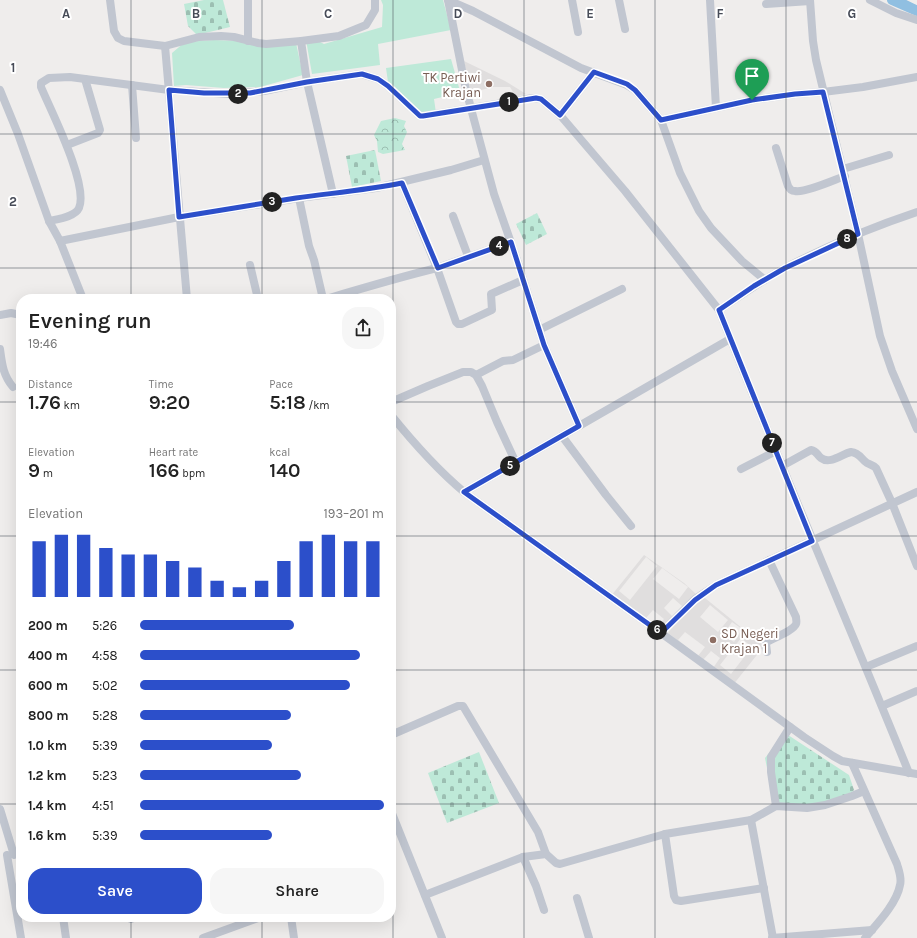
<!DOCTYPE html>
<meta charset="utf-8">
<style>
:root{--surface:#fff;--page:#f6f6f6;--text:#222;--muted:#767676;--accent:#2c4fca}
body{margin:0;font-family:Karla,sans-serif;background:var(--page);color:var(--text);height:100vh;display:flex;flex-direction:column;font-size:15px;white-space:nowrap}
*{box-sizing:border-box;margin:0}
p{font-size:13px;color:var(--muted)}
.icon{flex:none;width:22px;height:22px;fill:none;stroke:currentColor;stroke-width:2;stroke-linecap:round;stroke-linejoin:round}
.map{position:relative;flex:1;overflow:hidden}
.details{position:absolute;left:16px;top:294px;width:380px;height:628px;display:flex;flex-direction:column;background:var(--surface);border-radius:16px;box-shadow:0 4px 16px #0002}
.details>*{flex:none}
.pin{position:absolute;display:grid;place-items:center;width:34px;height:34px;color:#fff;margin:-41px -17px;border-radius:50% 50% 50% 0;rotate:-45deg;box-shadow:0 0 4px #0007}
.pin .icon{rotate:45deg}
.km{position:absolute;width:20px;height:20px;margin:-10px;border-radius:50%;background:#222;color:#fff;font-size:11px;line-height:20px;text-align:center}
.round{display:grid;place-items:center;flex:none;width:42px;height:42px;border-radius:16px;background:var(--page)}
.summary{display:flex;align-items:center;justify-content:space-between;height:68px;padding:0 12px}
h1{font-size:22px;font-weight:600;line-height:30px}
.figures{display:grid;grid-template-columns:repeat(3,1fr);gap:6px;height:68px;padding:4px 12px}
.figures div{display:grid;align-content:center}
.figures b{font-size:20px;font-weight:600}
.figures small{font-size:11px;font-weight:400}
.figures p{font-size:11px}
.chart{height:112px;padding:8px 12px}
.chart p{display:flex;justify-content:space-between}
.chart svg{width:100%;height:72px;margin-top:4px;stroke:var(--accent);stroke-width:6}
.button{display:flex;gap:8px;margin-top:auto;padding:8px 12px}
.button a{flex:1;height:46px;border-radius:16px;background:var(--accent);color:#fff;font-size:16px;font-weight:600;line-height:46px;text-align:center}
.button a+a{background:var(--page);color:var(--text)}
ul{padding:0 12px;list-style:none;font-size:13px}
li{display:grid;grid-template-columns:64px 48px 1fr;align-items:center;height:30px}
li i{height:10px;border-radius:5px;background:var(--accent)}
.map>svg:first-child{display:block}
.education{fill:#e0dede;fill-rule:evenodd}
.grass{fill:#bee9d8}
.forest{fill:url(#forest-crowns)}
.cemetery{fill:url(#cemetery-stones)}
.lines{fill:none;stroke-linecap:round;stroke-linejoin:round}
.stream{stroke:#90bfe1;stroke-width:3}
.canal{stroke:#90bfe1;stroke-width:10}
.minor{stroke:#c1c6d0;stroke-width:8}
.route-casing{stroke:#fff;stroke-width:8}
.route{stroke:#2c4fca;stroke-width:5}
.grid{fill:none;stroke:#474c58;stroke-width:1;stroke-opacity:0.55}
.education-dot{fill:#8d6e63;stroke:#fff;stroke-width:1.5}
.labels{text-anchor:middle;stroke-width:4;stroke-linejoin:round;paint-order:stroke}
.education-label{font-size:13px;fill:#785e54;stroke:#fff;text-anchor:end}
.grid-label{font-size:13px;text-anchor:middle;font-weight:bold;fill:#474c58;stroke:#fff;stroke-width:4;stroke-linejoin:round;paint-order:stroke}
</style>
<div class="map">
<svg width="917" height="938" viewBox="0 0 917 938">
<defs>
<pattern id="forest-crowns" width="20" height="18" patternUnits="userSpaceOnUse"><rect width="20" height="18" fill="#bee9d8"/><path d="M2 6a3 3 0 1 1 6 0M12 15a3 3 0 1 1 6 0" fill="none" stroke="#9cbfb2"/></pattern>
<pattern id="cemetery-stones" width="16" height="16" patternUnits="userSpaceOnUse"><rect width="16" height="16" fill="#bee9d8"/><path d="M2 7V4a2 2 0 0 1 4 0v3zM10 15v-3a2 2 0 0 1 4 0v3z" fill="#9cbfb2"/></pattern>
</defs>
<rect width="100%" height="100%" fill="#efedec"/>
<g class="education">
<path d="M464,61l41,20 21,13 -52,13zM492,87h18l5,8 -40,11 -4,-13z"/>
<path d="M644,555l40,28 12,11 -37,39 -48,-37zM646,557l11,9 -27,34 -11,-9zM662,568l26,19 -9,12 -26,-20zM673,598l9,8 -10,10 -8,-8zM653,610l11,9 -8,9 -11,-9z"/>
<path d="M700,594l64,52 -31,39 -65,-52zM710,605l18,15 -10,12 -18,-15zM732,622l10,7 -8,13 -11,-7zM685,632l20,15 -7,9 -20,-16zM741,638l11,9 -21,27 -11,-9zM711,651l9,7 -7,10 -10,-8z"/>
</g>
<g class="grass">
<polygon points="381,0 443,0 451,30 378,44 380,65 312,74 306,40 314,39 324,44 382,27 383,5"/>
<polygon points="214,40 296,43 303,75 260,87 224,88 186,85 174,86 172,53 185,42"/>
<polygon points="451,59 460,91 459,93 434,99 436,113 422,114 388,82 386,68"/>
</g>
<polygon class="forest" points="395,118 406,121 404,126 407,132 402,144 405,150 383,154 378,152 377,141 374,135 381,121"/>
<g class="cemetery">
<polygon points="204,0 223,0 230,27 197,35 188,26 184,4"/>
<polygon points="375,150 381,181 352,187 346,156"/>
<polygon points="537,213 547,234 526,245 516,224"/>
<polygon points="785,733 849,775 854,790 852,792 810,808 774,803 765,758"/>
<polygon points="479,752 499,803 447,823 428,773"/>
</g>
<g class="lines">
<polyline class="stream" points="903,0 917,7"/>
<polyline class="canal" points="892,0 917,11"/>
<g class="minor">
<polyline points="110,0 114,31 118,38 124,41 165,46 199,37 221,36 234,37 258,43 266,44 301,41 339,36 366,25 375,10 375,0"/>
<polyline points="448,0 466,90 494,194 516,257 544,345 579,426 464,492"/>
<polyline points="448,0 473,11 581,68 627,85 635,90 661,120 680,173 699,211 711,228 742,261 765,280"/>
<polyline points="572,0 578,32"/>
<polyline points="619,0 625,29"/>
<polyline points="710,0 716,108"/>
<polyline points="810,0 813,41 816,60 858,234 880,336 892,371 917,429"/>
<polyline points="870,0 896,13 917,20"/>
<polyline points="766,4 810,1"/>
<polyline points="248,41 248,0"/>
<polyline points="301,41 307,82 333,194"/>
<polyline points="165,46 187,299"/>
<polyline points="132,85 136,138"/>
<polyline points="0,90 18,134 49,221 60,241 83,299"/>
<polyline points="560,115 594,72"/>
<polyline points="661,120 752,100 795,94 823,92 863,87 917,77"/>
<polyline points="67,145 98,133 100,130 85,79"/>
<path d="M776,148l12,38c2,3 3,5 7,5 10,2 39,-11 50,-15"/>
<polyline points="843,169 889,155"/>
<polyline points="402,183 437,268 511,242"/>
<polyline points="299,198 309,246 314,260 323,299"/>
<polyline points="453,216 468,256"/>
<path d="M49,221c9,-2 26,-4 30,-13 10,-23 -28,-97 -38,-121v-4l8,-5 21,-1 99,13 60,4 35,-3 43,-9 54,-8 17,5 10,7 32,30h3l110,-18 8,1 19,16 65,76 94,119"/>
<polyline points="60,241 179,217 299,198 376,188 451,170 484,160"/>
<polyline points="250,265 258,299"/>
<path d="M326,299c37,-11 74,-22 111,-31l19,54 2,2h4l30,-14 -1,-16 32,-14"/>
<polyline points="0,315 11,313 21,315"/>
<polyline points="539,330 622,289"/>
<path d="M0,349c2,15 3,26 13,38"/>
<polyline points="476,375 503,361 513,360 544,345"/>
<polyline points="391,402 428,386 463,372 471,372 476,375 482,386 497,422 516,463"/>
<path d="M391,415c21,26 48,56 73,77l197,141 143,104 29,19 9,5 75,13"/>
<polyline points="579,426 730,339"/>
<polyline points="562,436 606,495 631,526"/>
<path d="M782,466l29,-16c6,1 6,5 10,8 9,7 21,-4 30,-6 9,1 10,7 16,11 4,2 6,2 9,5l16,35 25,63"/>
<polyline points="741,469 776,451"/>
<polyline points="661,633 695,599 716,585 917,492"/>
<path d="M767,652l-1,-8 1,-2c7,-4 27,-12 29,-18 1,-2 0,-4 0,-7l-27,-57"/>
<polyline points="866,667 917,646"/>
<polyline points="882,706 917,691"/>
<polyline points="391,735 458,706 463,706 538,832 546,854"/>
<path d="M852,763l45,101c2,7 5,14 3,21 -3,18 -23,39 -35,53"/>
<path d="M909,773c-63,-155 -129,-308 -190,-463 21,-14 43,-30 66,-42 42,-22 87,-41 132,-56"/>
<polyline points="776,806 771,772 771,757 790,727"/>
<polyline points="0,809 14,855"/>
<polyline points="391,811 442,938"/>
<polyline points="751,820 773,938"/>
<polyline points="7,855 21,938"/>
<polyline points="523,857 536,886 544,910"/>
<polyline points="764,888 681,901 676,900 674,896 665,834 751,820 776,806 807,808 825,805 852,796 864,791"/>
<polyline points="425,895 523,857 546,854 556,863 560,864 665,834"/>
<polyline points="577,898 589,938"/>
<polyline points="63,917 66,938"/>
<polyline points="131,917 131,919"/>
<polyline points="291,917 294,938"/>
<polyline points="203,938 261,917"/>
<polyline points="772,938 872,930"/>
</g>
</g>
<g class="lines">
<defs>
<path id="route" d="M594,72l33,12 8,6 26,30 91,-20 43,-6 28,-2 35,142 -73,34 -31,18 -35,24 93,231 -96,44 -21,15 -34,33 -197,-141 115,-66 -35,-81 -33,-103 -73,26 -36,-85c-35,7 -70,10 -106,15 -39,6 -78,13 -117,19l-10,-127 35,3h46l57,-11 55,-8 16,5 10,7 32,30h3l113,-18 5,1 19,16z"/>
</defs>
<use href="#route" class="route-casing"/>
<use href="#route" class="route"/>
</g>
<path class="grid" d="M131,0v299M262,0v299M393,0v938M524,0v938M655,0v938M786,0v938M0,134h917M0,268h917M0,402h21M391,402h526M0,536h21M391,536h526M0,670h21M391,670h526M0,804h21M391,804h526M131,917v21M262,917v21"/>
<g class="education-dot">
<circle cx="489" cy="84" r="4"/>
<circle cx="713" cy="640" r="4"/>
</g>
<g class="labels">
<g class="education-label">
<text x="481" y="82">TK Pertiwi<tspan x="481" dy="15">Krajan</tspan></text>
<text x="721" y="638" text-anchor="start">SD Negeri<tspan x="721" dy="15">Krajan 1</tspan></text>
</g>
</g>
<g class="grid-label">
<text x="66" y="18">A</text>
<text x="196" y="18">B</text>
<text x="328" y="18">C</text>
<text x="458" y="18">D</text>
<text x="590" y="18">E</text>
<text x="720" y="18">F</text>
<text x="852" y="18">G</text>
<text x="13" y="72">1</text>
<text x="13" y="206">2</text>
</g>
</svg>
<div class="pin" style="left:752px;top:100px;background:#1e9e55"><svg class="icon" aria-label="arrive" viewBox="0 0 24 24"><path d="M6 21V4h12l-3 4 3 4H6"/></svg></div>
<b class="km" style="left:509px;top:102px">1</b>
<b class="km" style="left:238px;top:94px">2</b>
<b class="km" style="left:272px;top:202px">3</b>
<b class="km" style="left:499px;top:246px">4</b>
<b class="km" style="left:510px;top:466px">5</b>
<b class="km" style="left:657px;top:630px">6</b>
<b class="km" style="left:772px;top:443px">7</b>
<b class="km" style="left:847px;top:239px">8</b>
<section class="details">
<div class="summary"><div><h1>Evening run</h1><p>19:46</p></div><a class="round"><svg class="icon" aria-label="share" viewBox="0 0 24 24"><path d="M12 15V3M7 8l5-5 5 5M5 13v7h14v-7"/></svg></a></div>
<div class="figures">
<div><p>Distance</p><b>1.76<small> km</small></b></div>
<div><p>Time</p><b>9:20</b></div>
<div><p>Pace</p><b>5:18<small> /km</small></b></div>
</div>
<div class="figures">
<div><p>Elevation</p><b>9<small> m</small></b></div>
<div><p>Heart rate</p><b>166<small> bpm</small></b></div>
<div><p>kcal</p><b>140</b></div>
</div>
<div class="chart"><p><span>Elevation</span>193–201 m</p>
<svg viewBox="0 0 160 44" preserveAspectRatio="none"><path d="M5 44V10M15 44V6M25 44V6M35 44V14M45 44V18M55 44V18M65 44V22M75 44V26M85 44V34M95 44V38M105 44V34M115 44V22M125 44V10M135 44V6M145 44V10M155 44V10"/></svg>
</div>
<ul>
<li><b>200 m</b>5:26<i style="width:63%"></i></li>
<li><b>400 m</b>4:58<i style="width:90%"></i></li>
<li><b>600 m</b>5:02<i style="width:86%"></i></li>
<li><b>800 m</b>5:28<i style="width:62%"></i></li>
<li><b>1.0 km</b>5:39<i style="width:54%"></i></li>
<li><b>1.2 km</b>5:23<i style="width:66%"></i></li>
<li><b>1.4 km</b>4:51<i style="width:100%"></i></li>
<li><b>1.6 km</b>5:39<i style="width:54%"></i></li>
</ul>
<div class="button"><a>Save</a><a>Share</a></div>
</section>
</div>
